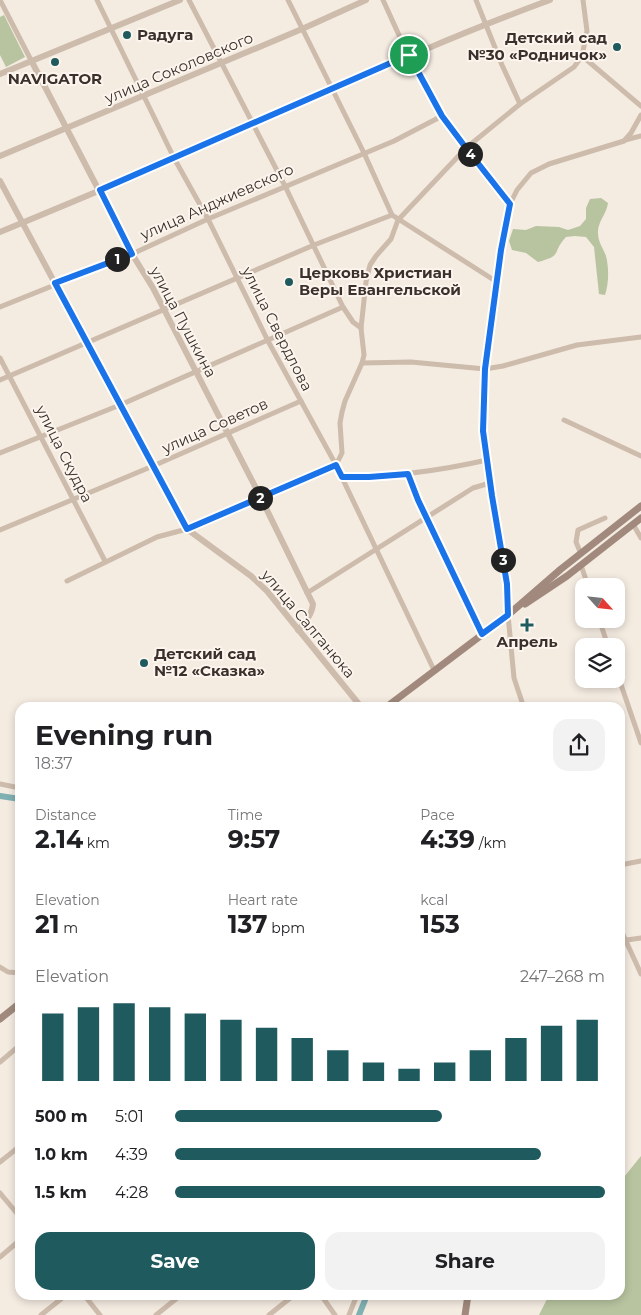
<!DOCTYPE html>
<meta charset="utf-8">
<style>
:root{--surface:#fff;--page:#f2f2f2;--text:#202124;--muted:#757577;--accent:#1f5a5e}
body{margin:0;font-family:Montserrat,sans-serif;background:var(--page);color:var(--text);height:100vh;display:flex;flex-direction:column;font-size:19px;white-space:nowrap}
*{box-sizing:border-box;margin:0}
p{font-size:16px;color:var(--muted)}
.icon{flex:none;width:28px;height:28px;fill:none;stroke:currentColor;stroke-width:2;stroke-linecap:round;stroke-linejoin:round}
.map{position:relative;flex:1;overflow:hidden}
.panel{position:absolute;left:15px;top:702px;width:610px;height:598px;display:flex;flex-direction:column;background:var(--surface);border-radius:15px;box-shadow:0 2px 8px #0003}
.panel>*{flex:none}
.needle{width:32px;rotate:117deg}
.fabs{position:absolute;left:575px;top:578px;display:grid;gap:10px}
.fabs a{display:grid;place-items:center;width:50px;height:50px;border-radius:10px;background:var(--surface);box-shadow:0 2px 8px #0003;font-size:25px}
.pin{position:absolute;display:grid;place-items:center;width:42px;height:42px;color:#fff;margin:-21px;border:2px solid #fff;border-radius:50%;box-shadow:0 1px 5px #0007}
.km{position:absolute;width:25px;height:25px;margin:-12px;border-radius:50%;background:#222;color:#fff;font-size:14px;line-height:25px;text-align:center}
.round{display:grid;place-items:center;flex:none;width:52px;height:52px;border-radius:15px;background:var(--page)}
.headline{display:flex;align-items:center;justify-content:space-between;height:85px;padding:0 20px}
h1{font-size:28px;font-weight:700;line-height:38px}
.metrics{display:grid;grid-template-columns:repeat(3,1fr);gap:8px;height:85px;padding:5px 20px}
.metrics div{display:grid;align-content:center}
.metrics b{font-size:25px;font-weight:700}
.metrics small{font-size:14px;font-weight:400}
.metrics p{font-size:14px}
.chart{height:140px;padding:10px 20px}
.chart p{display:flex;justify-content:space-between}
.chart svg{width:100%;height:90px;margin-top:5px;stroke:var(--accent);stroke-width:6}
.primary-button{display:flex;gap:10px;margin-top:auto;padding:10px 20px}
.primary-button a{flex:1;height:58px;border-radius:15px;background:var(--accent);color:#fff;font-size:20px;font-weight:700;line-height:58px;text-align:center}
.primary-button a+a{background:var(--page);color:var(--text)}
ul{padding:0 20px;list-style:none;font-size:16px}
li{display:grid;grid-template-columns:80px 60px 1fr;align-items:center;height:38px}
li i{height:12px;border-radius:6px;background:var(--accent)}
.map>svg:first-child{display:block}
.green{fill:#b8c4a0}
.lines{fill:none;stroke-linecap:round;stroke-linejoin:round}
.canal{stroke:#7fb0b2;stroke-width:6}
.minor{stroke:#cdbbac;stroke-width:5}
.tertiary{stroke:#cdbbac;stroke-width:6}
.secondary{stroke:#a18a7d;stroke-width:7}
.route-casing{stroke:#fff;stroke-width:10}
.route{stroke:#1a73e8;stroke-width:6}
.poi-dot{fill:#1f5a5e;stroke:#fbf5ee;stroke-width:2}
.labels{text-anchor:middle;stroke-width:4;stroke-linejoin:round;paint-order:stroke}
.poi-label{font-size:15px;font-weight:bold;fill:#3b302b;stroke:#fbf5ee;text-anchor:start}
.street-label{font-size:15px;fill:#3b302b;stroke:#fbf5ee}
</style>
<div class="map">
<svg width="641" height="1315" viewBox="0 0 641 1315">
<rect width="100%" height="100%" fill="#f4ebe1"/>
<g class="green">
<polygon points="4,15 25,57 6,67 0,55 0,17"/>
<path d="M601,198l7,5c-1,10 -11,20 -10,30 0,9 5,15 8,23 3,12 3,27 -1,39l-6,-1 -5,-47 -8,-10 -11,-1 -9,1c-15,16 -2,18 -28,25l-12,-9 -14,-3 -3,-9 4,-12 13,1 10,-4 23,1 9,3 12,-4 6,-7v-11l4,-9z"/>
<polygon points="641,1156 641,1315 539,1315 549,1295 620,1295 620,1182"/>
</g>
<g class="lines">
<g class="canal">
<polyline points="0,796 20,799"/>
<polyline points="359,1315 367,1295"/>
</g>
<g class="minor">
<polyline points="0,0 32,62"/>
<polyline points="97,0 174,158 208,219 268,341 336,465 434,670"/>
<polyline points="189,0 285,186 343,307 353,322 361,328"/>
<polyline points="288,0 364,153 392,215 497,282"/>
<path d="M383,0c18,39 35,80 59,116 21,31 45,59 68,88"/>
<polyline points="476,0 502,65 520,104"/>
<polyline points="582,56 641,106"/>
<polyline points="625,140 641,136"/>
<polyline points="0,307 132,254 208,219 394,141 442,116"/>
<polyline points="0,358 105,561"/>
<polyline points="362,363 411,362 485,369 503,366 577,345 641,337"/>
<polyline points="0,380 314,245 392,215"/>
<polyline points="564,420 641,456"/>
<polyline points="0,453 120,405 343,307"/>
<polyline points="408,474 418,500 482,634"/>
<path d="M342,477c49,0 97,-6 145,-17"/>
<polyline points="633,524 641,538"/>
<polyline points="0,530 153,466 301,401"/>
<polyline points="581,554 576,542 578,530 605,518"/>
<polyline points="581,565 588,586"/>
<polyline points="67,581 157,537 187,529 336,465 342,453 340,423 342,412 345,401 362,363 364,355 361,328 366,282 370,265 376,256 391,239 398,220 466,148 520,104 574,67 582,56 587,31 583,0"/>
<polyline points="307,593 473,488 490,483"/>
<polyline points="599,619 608,646"/>
<polyline points="616,670 641,743"/>
<polyline points="524,708 514,678 508,615 507,584 491,496 483,431 485,369 501,250 510,204 517,190 531,173 549,164 624,141 631,133 641,115"/>
<polyline points="0,784 20,788"/>
<polyline points="620,865 641,861"/>
<polyline points="620,928 641,974"/>
<polyline points="620,941 641,938"/>
<polyline points="0,967 8,972 20,973"/>
<polyline points="0,1062 20,1045"/>
<polyline points="0,1162 20,1146"/>
<polyline points="0,1193 20,1217"/>
<polyline points="0,1257 20,1240"/>
<polyline points="84,1295 100,1315"/>
<polyline points="321,1295 335,1315"/>
<polyline points="41,1315 66,1295"/>
<polyline points="156,1315 181,1295"/>
<polyline points="269,1315 294,1295"/>
<polyline points="349,1315 357,1295"/>
</g>
<g class="tertiary">
<path d="M32,62l100,192 21,34 108,210 52,106c-1,11 -8,18 -15,26"/>
<polyline points="0,74 180,0"/>
<polyline points="0,156 302,29 366,0"/>
<polyline points="0,181 187,529 251,576 267,591 362,708"/>
<path d="M0,232c85,-35 170,-71 254,-108 98,-43 195,-87 296,-124"/>
</g>
<g class="secondary">
<polyline points="525,604 567,576 641,518"/>
<polyline points="385,708 508,615 561,569 641,506"/>
<polyline points="0,1019 20,1003"/>
<polyline points="465,1315 468,1295"/>
</g>
</g>
<g class="lines">
<defs>
<polygon id="route" points="409,55 442,116 466,148 510,204 501,250 485,369 483,431 492,496 507,584 508,615 482,634 418,500 408,474 369,477 342,477 336,465 187,529 55,283 132,254 100,190"/>
</defs>
<use href="#route" class="route-casing"/>
<use href="#route" class="route"/>
</g>
<g class="poi-dot">
<circle cx="127" cy="35" r="5"/>
<circle cx="617" cy="47" r="5"/>
<circle cx="55" cy="62" r="5"/>
<circle cx="289" cy="282" r="5"/>
<path d="M524.5 617.5h5v5h5v5h-5v5h-5v-5h-5v-5h5z"/>
<circle cx="144" cy="663" r="5"/>
</g>
<g class="labels">
<g class="poi-label">
<text x="137" y="40">Радуга</text>
<text x="607" y="43" text-anchor="end">Детский сад<tspan x="607" dy="17">№30 «Родничок»</tspan></text>
<text x="55" y="84" text-anchor="middle">NAVIGATOR</text>
<text x="299" y="278">Церковь Христиан<tspan x="299" dy="17">Веры Евангельской</tspan></text>
<text x="527" y="647" text-anchor="middle">Апрель</text>
<text x="154" y="659">Детский сад<tspan x="154" dy="17">№12 «Сказка»</tspan></text>
</g>
<g class="street-label">
<text transform="translate(179 68) rotate(-23)" y="5">улица Соколовского</text>
<text transform="translate(217 202) rotate(-24)" y="5">улица Анджиевского</text>
<text transform="translate(183 322) rotate(62)" y="5">улица Пушкина</text>
<text transform="translate(277 329) rotate(63)" y="5">улица Свердлова</text>
<text transform="translate(215 426) rotate(-24)" y="5">улица Советов</text>
<text transform="translate(64 454) rotate(63)" y="5">улица Скудра</text>
<text transform="translate(308 624) rotate(50)" y="5">улица Салганюка</text>
</g>
</g>
</svg>
<div class="fabs">
<a><svg class="needle" viewBox="-14 -14 28 28"><path d="M0-13l5 13h-10z" fill="#e53935"/><path d="M0 13l5-13h-10z" fill="#757577"/></svg></a>
<a><svg class="icon" aria-label="layers" viewBox="0 0 24 24"><path d="M12 4l9 5-9 5-9-5zM3 14l9 5 9-5"/></svg></a>
</div>
<div class="pin" style="left:409px;top:55px;background:#1e9e55"><svg class="icon" aria-label="arrive" viewBox="0 0 24 24"><path d="M6 21V4h12l-3 4 3 4H6"/></svg></div>
<b class="km" style="left:117px;top:259px">1</b>
<b class="km" style="left:260px;top:498px">2</b>
<b class="km" style="left:503px;top:560px">3</b>
<b class="km" style="left:470px;top:154px">4</b>
<section class="panel">
<div class="headline"><div><h1>Evening run</h1><p>18:37</p></div><a class="round"><svg class="icon" aria-label="share" viewBox="0 0 24 24"><path d="M12 15V3M7 8l5-5 5 5M5 13v7h14v-7"/></svg></a></div>
<div class="metrics">
<div><p>Distance</p><b>2.14<small> km</small></b></div>
<div><p>Time</p><b>9:57</b></div>
<div><p>Pace</p><b>4:39<small> /km</small></b></div>
</div>
<div class="metrics">
<div><p>Elevation</p><b>21<small> m</small></b></div>
<div><p>Heart rate</p><b>137<small> bpm</small></b></div>
<div><p>kcal</p><b>153</b></div>
</div>
<div class="chart"><p><span>Elevation</span>247–268 m</p>
<svg viewBox="0 0 160 44" preserveAspectRatio="none"><path d="M5 44V11M15 44V8M25 44V6M35 44V8M45 44V11M55 44V14M65 44V18M75 44V23M85 44V29M95 44V35M105 44V38M115 44V35M125 44V29M135 44V23M145 44V17M155 44V14"/></svg>
</div>
<ul>
<li><b>500 m</b>5:01<i style="width:62%"></i></li>
<li><b>1.0 km</b>4:39<i style="width:85%"></i></li>
<li><b>1.5 km</b>4:28<i style="width:100%"></i></li>
</ul>
<div class="primary-button"><a>Save</a><a>Share</a></div>
</section>
</div>
